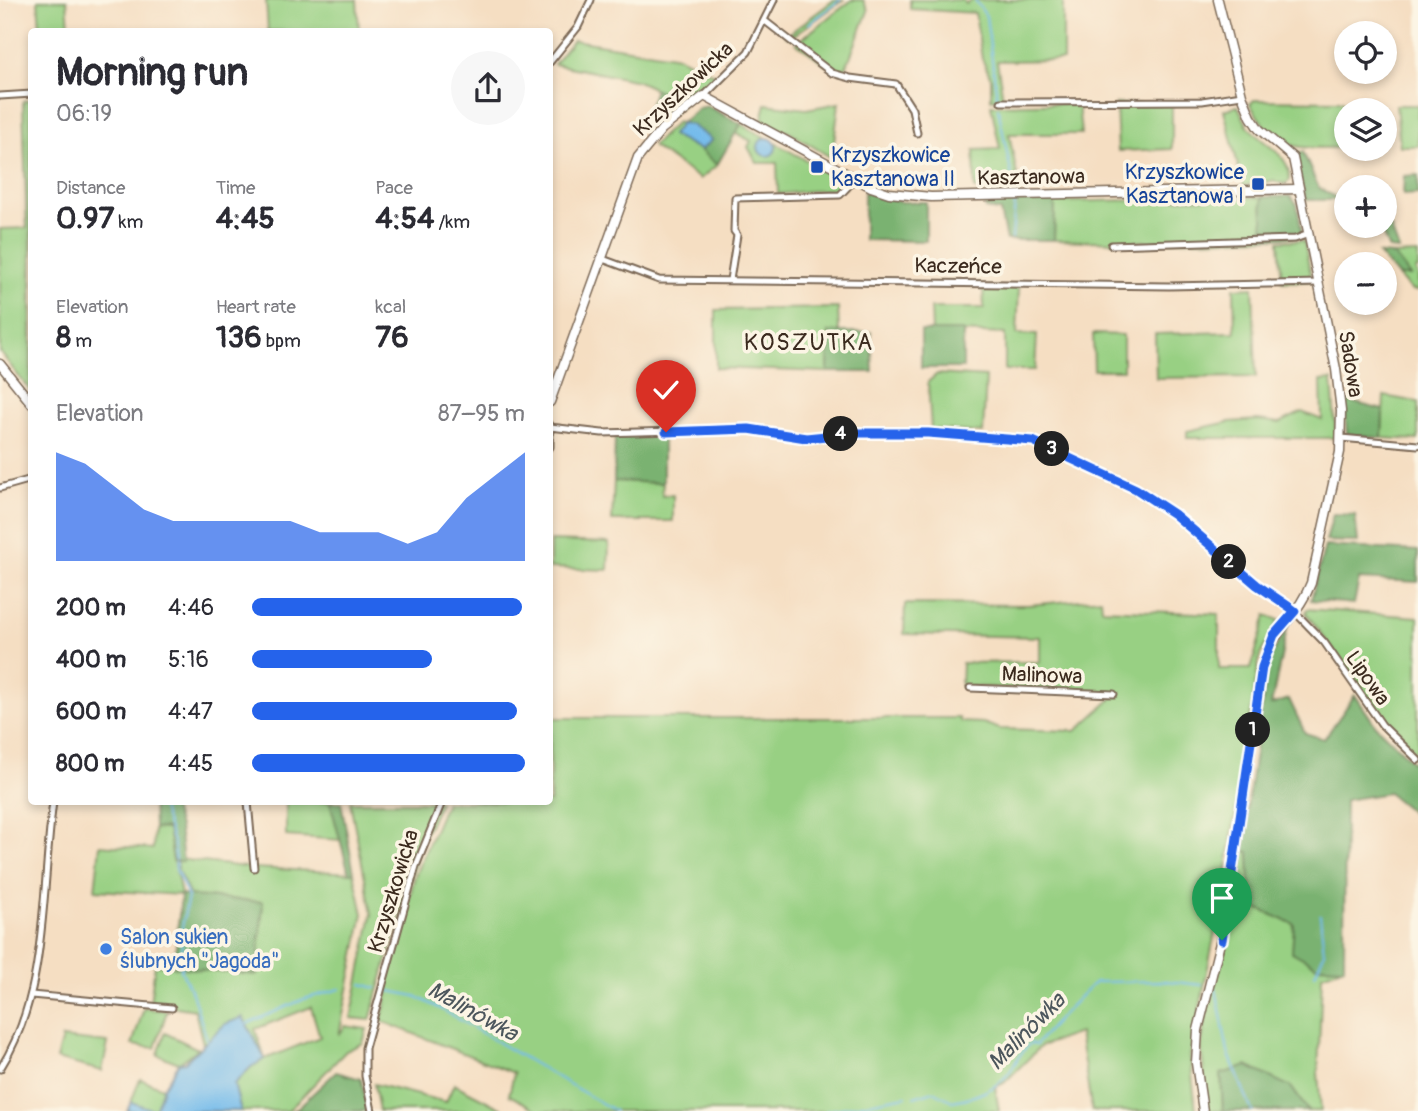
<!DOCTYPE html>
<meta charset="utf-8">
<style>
:root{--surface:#fff;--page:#f7f7f7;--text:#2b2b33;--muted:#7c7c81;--accent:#2563eb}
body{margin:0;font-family:Pangolin,sans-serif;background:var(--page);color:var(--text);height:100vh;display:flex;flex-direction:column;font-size:26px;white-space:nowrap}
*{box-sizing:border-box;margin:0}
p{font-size:23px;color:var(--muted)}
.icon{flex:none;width:38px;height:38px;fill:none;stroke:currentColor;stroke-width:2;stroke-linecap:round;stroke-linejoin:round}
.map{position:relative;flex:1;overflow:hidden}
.details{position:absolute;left:28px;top:28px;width:525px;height:777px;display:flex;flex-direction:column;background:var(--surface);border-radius:7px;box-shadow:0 4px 10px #0003}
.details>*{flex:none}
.fabs{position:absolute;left:1334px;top:21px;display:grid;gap:14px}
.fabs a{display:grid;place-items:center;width:63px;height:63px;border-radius:50%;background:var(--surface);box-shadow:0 4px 10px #0003;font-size:35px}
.pin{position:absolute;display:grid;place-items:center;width:60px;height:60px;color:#fff;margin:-72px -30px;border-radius:50% 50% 50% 0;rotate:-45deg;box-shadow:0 0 7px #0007}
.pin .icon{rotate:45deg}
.km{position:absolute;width:35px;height:35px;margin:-18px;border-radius:50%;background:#222;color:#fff;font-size:19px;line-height:35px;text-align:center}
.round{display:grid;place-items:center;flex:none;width:74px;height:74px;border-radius:37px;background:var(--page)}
.summary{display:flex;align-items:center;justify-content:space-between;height:119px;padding:0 28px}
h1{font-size:38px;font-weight:700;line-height:52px}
.stats{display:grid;grid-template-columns:repeat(3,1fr);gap:10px;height:119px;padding:7px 28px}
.stats div{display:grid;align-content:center}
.stats b{font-size:30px;font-weight:700}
.stats small{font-size:19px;font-weight:400}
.stats p{font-size:19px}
.chart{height:196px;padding:14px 28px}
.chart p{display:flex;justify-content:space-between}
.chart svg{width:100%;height:126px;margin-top:7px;fill:var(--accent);opacity:.7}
ul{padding:0 28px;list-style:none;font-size:23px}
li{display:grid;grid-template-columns:112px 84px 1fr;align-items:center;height:52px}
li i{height:18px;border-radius:9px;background:var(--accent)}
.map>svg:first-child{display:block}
.green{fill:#98d083;stroke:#6a7d50;stroke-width:2;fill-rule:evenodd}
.forest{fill:#7ab271;stroke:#5a6e48;stroke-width:2}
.water{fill:#74bbeb;stroke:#587284;stroke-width:2}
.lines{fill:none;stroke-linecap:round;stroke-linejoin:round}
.stream{stroke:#74bbeb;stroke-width:2}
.street-casing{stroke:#7c6957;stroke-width:9}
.secondary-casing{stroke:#7c6957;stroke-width:11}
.street{stroke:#fff;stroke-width:5}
.secondary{stroke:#fff;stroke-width:8}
.route-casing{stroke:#fff;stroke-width:14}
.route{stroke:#2563eb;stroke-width:9}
.transit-dot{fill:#1a4fb4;stroke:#fcf5e5;stroke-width:2.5}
.shop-dot{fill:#3f7fe0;stroke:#fcf5e5;stroke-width:2.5}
.labels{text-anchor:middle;stroke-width:7;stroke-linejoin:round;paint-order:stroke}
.street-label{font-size:21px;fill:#3b2a1e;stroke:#fcf5e5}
.transit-label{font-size:21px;fill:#164399;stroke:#fcf5e5;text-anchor:start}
.shop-label{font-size:21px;fill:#366cbe;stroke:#fcf5e5;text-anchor:start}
.neighbourhood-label{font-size:23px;letter-spacing:2px;fill:#3b2a1e;stroke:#fcf5e5}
.water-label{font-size:23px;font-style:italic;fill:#4c565c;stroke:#fcf5e5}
</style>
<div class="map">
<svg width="1418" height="1111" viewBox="0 0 1418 1111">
<rect width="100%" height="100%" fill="#fcf5e5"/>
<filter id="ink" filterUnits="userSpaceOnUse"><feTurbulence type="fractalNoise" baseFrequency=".0143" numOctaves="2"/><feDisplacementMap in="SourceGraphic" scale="14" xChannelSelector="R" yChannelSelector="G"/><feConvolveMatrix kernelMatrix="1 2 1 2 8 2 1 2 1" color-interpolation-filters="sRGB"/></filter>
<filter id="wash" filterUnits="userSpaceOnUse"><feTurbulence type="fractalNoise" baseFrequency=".00686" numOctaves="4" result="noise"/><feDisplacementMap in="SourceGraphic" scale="28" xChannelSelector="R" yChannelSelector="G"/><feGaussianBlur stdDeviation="1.57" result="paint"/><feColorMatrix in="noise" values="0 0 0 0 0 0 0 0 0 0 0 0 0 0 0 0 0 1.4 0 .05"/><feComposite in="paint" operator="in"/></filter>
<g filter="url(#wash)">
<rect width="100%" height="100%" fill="#f5dec2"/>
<g class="green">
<polygon points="38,0 67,0 69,27 40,29"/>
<polygon points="266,0 357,0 359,31 268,31"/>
<polygon points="834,0 843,0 790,38 786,36"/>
<polygon points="852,0 863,0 868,11 844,73 833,69 796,43"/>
<polygon points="910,0 963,0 966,4 973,0 1063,0 1063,60 997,61 1003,98 991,99 991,78 982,59 975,13 910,9"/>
<polygon points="573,40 679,57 718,76 685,103 638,81 554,64"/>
<polygon points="31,100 32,100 31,392 0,352 0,229 27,228 23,101"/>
<path d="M1254,100l89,1 3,9v38c-53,-1 -67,6 -96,-44z"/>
<polygon points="839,103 832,158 789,132 773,127 770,129 761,123 766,104 806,109"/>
<polygon points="1078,103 1081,134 1009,134 1020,190 975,189 974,150 1000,149 991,105"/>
<polygon points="1116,104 1172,104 1172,149 1118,151"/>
<polygon points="1396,105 1418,105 1418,146 1400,146"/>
<path d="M1238,106c3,6 6,15 11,21 15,20 40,24 41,53l-5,4 -13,-3 -29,5 -19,-76z"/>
<polygon points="677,122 681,123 673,135 700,150 717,165 700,179 652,146"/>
<polygon points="741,124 847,183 844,188 778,194 777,163 757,163 748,147 751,141 736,133"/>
<polygon points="1262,197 1264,238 1122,242 1054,240 1055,202"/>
<polygon points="1304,240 1312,281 1282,282 1279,241"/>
<polygon points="1418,254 1418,269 1415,270 1418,276 1418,291 1411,290 1398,276 1409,276 1394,255"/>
<polygon points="983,287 1019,288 1017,334 1037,335 1035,370 1005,370 1005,334 932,331 931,308 984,308"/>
<polygon points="1253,287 1256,377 1156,378 1155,334 1235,332 1234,288"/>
<polygon points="838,308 839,332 829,332 828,372 716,368 716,310"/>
<polygon points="1093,334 1123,335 1123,370 1094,370"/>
<polygon points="937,374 986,377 983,433 931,429 928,382"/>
<polygon points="1332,380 1336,438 1187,438 1187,431 1229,422 1258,420 1280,423 1302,412 1322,420 1321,381"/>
<polygon points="1384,396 1418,402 1418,440 1382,438"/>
<polygon points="614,481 663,483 662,496 673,495 673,521 612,521"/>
<polygon points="550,541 609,543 608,570 550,568"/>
<polygon points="1101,598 1102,609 1219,614 1219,669 1251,669 1266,615 1279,620 1260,655 1223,893 1190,1056 1196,1111 1092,1111 1079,1033 1041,1046 1004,1083 995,1087 999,1111 539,1111 509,1095 514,1073 381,1021 388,994 387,985 415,876 446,802 550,802 550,690 551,718 959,718 961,722 983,723 1000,729 1076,731 1118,693 961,686 962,663 1040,662 1040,637 904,634 905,604 1028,605"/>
<polygon points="1307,609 1418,617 1418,755 1384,719 1306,613"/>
<polygon points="286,802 330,802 341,840 286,836"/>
<polygon points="350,802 440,802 420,845 370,1020 351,1018 372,914"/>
<polygon points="154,828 168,829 181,895 95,890 100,845 153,849"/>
<polygon points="1241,851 1249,852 1251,906 1294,924 1317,966 1344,967 1322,975 1318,1073 1321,1111 1308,1111 1291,1087 1221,1074 1223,1111 1208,1111 1201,1047 1209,998 1218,975 1234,907"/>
<path d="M178,859l75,9 101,5 9,41 -24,121 6,-9 22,3 -4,14 -17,8 -58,60h-47l-7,-27 17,-17 14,-9 -9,-13 -44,-8 -9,7 -8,-34 -45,-7 5,-39 101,11 7,-73 -73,-6 -13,-27zM311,1007l9,30 -55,22 -10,-30z"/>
<polygon points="144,1008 167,1011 155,1048 132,1045"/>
<polygon points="165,1033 198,1049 179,1063 158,1055"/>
<polygon points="62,1038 108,1043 102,1071 56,1059"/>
<polygon points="140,1079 163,1088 155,1111 131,1102"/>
<polygon points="374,1084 446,1102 454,1084 506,1111 379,1111"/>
</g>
<g class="forest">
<polygon points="655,89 685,103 665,120 648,109"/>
<polygon points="707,106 741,124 717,165 700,150 712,140 691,125 681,123 699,108"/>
<polygon points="1293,152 1303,152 1318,187 1340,200 1306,200"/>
<polygon points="1418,175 1418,194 1403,195 1404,176"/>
<polygon points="864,192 900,202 926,202 926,241 864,240"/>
<polygon points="1290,196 1297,204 1302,233 1294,237 1264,238 1262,197"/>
<polygon points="983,201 1055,202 1054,240 1006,240 1000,211 986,209"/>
<polygon points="1379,226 1390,226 1399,250 1389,249"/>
<polygon points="1378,254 1394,255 1410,276 1398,276"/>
<rect x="921" y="331" width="42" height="37"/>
<polygon points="829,332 871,332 873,372 828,372"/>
<polygon points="1344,400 1383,410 1382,438 1347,434"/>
<polygon points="663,435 663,483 614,481 615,436"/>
<polygon points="1333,514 1355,515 1358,542 1326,541"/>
<polygon points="1325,546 1418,551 1418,582 1359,579 1354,604 1311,600"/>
<polygon points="1288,624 1271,705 1289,699 1305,733 1324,739 1355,695 1376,726 1418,767 1418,817 1388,793 1345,800 1344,967 1317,966 1292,952 1294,924 1251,906 1249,852 1241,851 1268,662"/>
<polygon points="153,802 171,802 179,827 183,861 173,861 168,829 154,828"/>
<polygon points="330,802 341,802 354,873 349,873"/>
<polygon points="181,895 263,902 257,975 174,967"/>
<polygon points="1247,1066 1291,1087 1308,1111 1223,1111 1221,1074"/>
<polygon points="336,1072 361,1079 368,1111 294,1111"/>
</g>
<g class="water">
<polygon points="681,123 691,125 712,140 700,150 672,135"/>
<circle cx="767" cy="147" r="9"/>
<polygon points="243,1017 265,1059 251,1067 234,1084 241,1111 127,1111 131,1102 155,1110 163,1088 179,1063 185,1062 225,1024"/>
</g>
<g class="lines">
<g class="stream">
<polyline points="975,0 986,16 997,97"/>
<polyline points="809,24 840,0"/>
<polyline points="998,108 1014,187"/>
<polyline points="1012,238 1015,202"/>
<polyline points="160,802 174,845 176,869 188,897 182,927 181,970 192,993 208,1042"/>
<polyline points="1315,974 1324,953 1320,915"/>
<polyline points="362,984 376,988"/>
<polyline points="1216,989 1228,1052 1252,1111"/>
<polyline points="385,990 415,996 441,1009 615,1111"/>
<polyline points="247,1024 304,999 340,989"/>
<path d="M914,1097l20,-6 18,10c21,-3 42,-10 56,-27 8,-10 11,-22 23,-31l5,2c3,-6 54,-60 60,-63l71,-1 35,4"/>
<polyline points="826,1111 906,1096"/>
</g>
</g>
</g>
<g filter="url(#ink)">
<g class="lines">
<defs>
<g id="street">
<polyline points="765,21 832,73 850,78 896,84 912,109 917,133"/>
<polyline points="550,62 578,27 591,0"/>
<polyline points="0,96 32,94"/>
<polyline points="704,96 748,52 774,0"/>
<polyline points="1001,102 1202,101 1242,95"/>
<polyline points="1111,245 1295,239 1309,234"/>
<polyline points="600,258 659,280 1169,286 1319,283"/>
<polyline points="730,280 737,235 734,231 735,198 840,195 855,179"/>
<polyline points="550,425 550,447"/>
<polyline points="550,427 602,433 749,429 806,438 856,433 928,433 1033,441 1136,489 1174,514 1257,585 1291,608 1324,642 1382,725 1418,760"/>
<polyline points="1341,438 1418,445"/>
<polyline points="0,488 32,479"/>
<polyline points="970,688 1114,694"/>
<polyline points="248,802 254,868"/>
<polyline points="31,995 172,1008"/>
<path d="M0,1069c49,-77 41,-180 53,-267"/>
<polyline points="372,1111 365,1076 365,1048 416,866 442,802"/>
</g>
<g id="secondary">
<polyline points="0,364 32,404"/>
<polyline points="550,402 638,158 662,129 704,96 871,187 889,193 931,197 1299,189"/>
<path d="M1203,1111l-7,-48 2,-33 28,-111 36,-252c9,-35 37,-52 49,-84l29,-131 1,-41 -5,-42 -43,-211 -34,-29 -8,-12 -9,-22 -24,-95"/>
</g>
</defs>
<use href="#street" class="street-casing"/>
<use href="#secondary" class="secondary-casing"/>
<use href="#street" class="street"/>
<use href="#secondary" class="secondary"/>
</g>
</g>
<g class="lines" filter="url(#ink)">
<defs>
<polyline id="route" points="666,432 749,429 806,438 856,433 928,433 1033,441 1136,489 1174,514 1257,585 1291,608 1295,611 1274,635 1262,667 1222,940"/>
</defs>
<use href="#route" class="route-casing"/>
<use href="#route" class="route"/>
</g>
<g class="transit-dot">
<rect x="810" y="160" width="14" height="14" rx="3.5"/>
<rect x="1251" y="177" width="14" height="14" rx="3.5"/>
</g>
<circle class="shop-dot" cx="106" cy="949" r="7"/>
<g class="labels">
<g class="street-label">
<text transform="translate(683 89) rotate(-43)" y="7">Krzyszkowicka</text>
<text transform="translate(1031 177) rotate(-1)" y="7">Kasztanowa</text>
<text transform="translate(958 266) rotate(1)" y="7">Kaczeńce</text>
<text transform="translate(1351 364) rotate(81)" y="7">Sadowa</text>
<text transform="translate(1042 675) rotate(2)" y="7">Malinowa</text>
<text transform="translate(1368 678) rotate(55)" y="7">Lipowa</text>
<text transform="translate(393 891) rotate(-73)" y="7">Krzyszkowicka</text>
</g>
<g class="transit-label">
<text x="831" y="162">Krzyszkowice<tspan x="831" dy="24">Kasztanowa II</tspan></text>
<text x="1244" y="179" text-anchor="end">Krzyszkowice<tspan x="1244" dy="24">Kasztanowa I</tspan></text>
</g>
<g class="shop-label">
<text x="120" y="944">Salon sukien<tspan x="120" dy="24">ślubnych "Jagoda"</tspan></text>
</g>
<g class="neighbourhood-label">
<text x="809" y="350">KOSZUTKA</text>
</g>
<g class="water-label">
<text transform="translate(473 1011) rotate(29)" y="8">Malinówka</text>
<text transform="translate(1026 1031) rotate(-45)" y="8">Malinówka</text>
</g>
</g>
</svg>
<div class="fabs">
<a><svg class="icon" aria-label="locate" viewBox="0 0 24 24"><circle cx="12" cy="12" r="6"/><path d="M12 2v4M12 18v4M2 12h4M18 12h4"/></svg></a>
<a><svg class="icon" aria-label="layers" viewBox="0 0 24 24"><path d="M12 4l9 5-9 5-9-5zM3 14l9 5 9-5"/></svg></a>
<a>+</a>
<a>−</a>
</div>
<div class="pin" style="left:1222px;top:940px;background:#1e9e55"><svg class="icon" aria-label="arrive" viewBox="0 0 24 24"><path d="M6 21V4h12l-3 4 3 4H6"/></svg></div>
<div class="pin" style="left:666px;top:432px;background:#d93025"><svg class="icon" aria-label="check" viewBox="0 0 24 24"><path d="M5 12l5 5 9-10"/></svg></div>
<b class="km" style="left:1253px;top:730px">1</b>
<b class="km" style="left:1229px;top:562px">2</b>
<b class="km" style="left:1052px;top:449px">3</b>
<b class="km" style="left:841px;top:434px">4</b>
<section class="details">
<div class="summary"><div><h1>Morning run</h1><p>06:19</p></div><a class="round"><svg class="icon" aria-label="share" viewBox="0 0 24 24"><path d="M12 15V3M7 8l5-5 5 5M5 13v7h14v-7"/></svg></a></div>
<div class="stats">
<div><p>Distance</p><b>0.97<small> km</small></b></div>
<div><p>Time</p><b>4:45</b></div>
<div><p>Pace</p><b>4:54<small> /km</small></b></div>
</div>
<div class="stats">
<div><p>Elevation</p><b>8<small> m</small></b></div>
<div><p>Heart rate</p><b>136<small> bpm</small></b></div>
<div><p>kcal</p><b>76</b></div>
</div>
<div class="chart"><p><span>Elevation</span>87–95 m</p>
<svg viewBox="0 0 160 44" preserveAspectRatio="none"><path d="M0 44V6L10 10L20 18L30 26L40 30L50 30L60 30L70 30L80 30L90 34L100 34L110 34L120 38L130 34L140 22L150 14L160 6V44z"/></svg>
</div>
<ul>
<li><b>200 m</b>4:46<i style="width:99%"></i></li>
<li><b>400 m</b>5:16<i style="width:66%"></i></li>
<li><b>600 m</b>4:47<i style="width:97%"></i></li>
<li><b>800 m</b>4:45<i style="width:100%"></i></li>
</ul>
</section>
</div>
